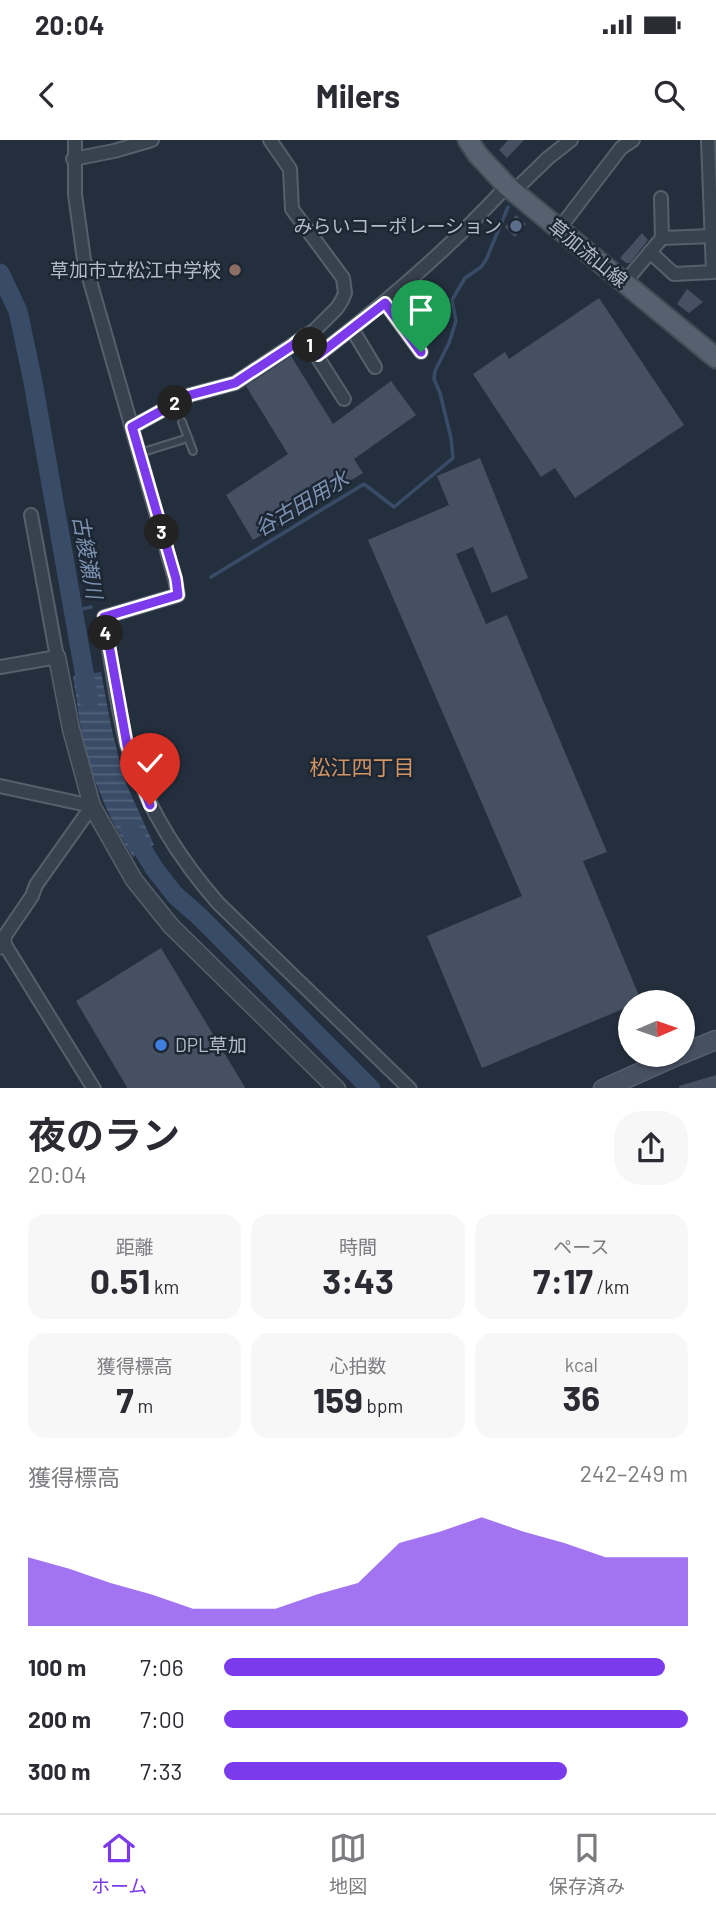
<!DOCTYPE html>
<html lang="ja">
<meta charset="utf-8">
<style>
:root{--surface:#fff;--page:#f7f7f7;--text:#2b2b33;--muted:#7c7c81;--line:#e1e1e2;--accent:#7c3aed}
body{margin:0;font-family:Barlow,"Noto Sans JP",sans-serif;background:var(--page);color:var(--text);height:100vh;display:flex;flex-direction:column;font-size:26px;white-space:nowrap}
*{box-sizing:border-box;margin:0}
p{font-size:23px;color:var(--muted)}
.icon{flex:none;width:38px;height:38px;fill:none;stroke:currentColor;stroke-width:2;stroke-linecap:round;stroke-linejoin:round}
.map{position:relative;height:948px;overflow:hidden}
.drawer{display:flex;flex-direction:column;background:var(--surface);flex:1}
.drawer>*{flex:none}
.needle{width:46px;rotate:88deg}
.fabs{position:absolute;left:618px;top:850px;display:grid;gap:14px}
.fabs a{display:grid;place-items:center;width:77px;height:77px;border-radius:50%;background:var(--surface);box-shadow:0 2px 5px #0004;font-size:35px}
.pin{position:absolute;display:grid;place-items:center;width:60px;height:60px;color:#fff;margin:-72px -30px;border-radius:50% 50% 50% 0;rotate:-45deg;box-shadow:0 0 7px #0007}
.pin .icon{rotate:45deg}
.km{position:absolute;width:35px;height:35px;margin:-18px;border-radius:50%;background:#222;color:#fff;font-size:19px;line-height:35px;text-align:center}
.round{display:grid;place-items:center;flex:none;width:74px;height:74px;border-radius:28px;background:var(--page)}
.overview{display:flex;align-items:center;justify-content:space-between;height:119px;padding:0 28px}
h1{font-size:38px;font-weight:700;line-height:52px}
.figures{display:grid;grid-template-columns:repeat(3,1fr);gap:10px;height:119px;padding:7px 28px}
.figures div{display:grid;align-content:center;border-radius:18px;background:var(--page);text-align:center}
.figures b{font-size:35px;font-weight:700}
.figures small{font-size:19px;font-weight:400}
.figures p{font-size:19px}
.chart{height:196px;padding:14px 28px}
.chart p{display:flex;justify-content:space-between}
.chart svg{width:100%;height:126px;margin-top:7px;fill:var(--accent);opacity:.7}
ul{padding:0 28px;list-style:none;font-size:23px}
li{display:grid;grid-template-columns:112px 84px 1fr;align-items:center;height:52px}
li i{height:18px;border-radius:9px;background:var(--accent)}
.status{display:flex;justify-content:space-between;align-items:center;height:49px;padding:0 35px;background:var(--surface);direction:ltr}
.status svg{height:19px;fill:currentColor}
header{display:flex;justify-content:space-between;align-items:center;height:91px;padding:0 28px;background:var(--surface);font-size:32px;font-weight:700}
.menu{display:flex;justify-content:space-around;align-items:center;height:98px;border-top:2px solid var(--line);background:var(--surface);font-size:19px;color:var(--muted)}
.menu a{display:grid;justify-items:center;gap:4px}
.menu .current{color:var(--accent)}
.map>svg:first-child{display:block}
.water{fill:url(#water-rules)}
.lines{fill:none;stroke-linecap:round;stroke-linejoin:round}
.stream{stroke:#394c67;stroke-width:3.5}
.river{stroke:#394c67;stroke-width:19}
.building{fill:#455162}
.service-casing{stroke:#565f6c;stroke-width:10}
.minor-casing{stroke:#565f6c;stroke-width:16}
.tertiary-casing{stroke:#565f6c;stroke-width:19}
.secondary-casing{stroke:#565f6c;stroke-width:21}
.primary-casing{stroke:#414a57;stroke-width:23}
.service{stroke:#38414e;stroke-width:6}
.minor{stroke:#38414e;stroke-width:12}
.tertiary{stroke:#38414e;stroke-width:16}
.secondary{stroke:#465061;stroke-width:18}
.primary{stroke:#56606e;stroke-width:19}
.route-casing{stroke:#fff;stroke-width:14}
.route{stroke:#7c3aed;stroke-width:9}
.service-dot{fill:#5c6f8a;stroke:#1d2633;stroke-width:2.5}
.education-dot{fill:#8d6e63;stroke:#1d2633;stroke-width:2.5}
.shop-dot{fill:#3f7fe0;stroke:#1d2633;stroke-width:2.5}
.labels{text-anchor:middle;stroke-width:5;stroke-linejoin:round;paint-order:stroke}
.poi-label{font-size:19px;fill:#b4bcc9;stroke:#1d2633;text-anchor:end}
.street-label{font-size:19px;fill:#b4bcc9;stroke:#1d2633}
.water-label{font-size:21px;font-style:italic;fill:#7c92b1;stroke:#1d2633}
.neighbourhood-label{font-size:21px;fill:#d59563;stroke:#1d2633}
</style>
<div class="status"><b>20:04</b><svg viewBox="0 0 49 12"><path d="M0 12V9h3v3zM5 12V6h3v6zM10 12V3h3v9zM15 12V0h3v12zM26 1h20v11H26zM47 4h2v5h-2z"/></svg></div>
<header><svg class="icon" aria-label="back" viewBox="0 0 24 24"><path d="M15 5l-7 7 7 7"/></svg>Milers<svg class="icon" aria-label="search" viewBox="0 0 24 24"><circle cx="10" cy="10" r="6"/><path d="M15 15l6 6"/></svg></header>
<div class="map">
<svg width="716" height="949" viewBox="0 0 716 949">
<defs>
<pattern id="water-rules" width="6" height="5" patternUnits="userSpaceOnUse" patternTransform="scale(1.75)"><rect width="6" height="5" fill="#394c67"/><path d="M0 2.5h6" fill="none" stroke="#53647b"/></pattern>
</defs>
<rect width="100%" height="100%" fill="#242f3e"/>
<path class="water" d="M101,532l10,54 13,53 30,66 -21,12c-22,-34 -38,-71 -48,-110 -6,-23 -8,-47 -12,-71z"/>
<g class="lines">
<g class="stream">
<polyline points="211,437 364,344 394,367 453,318 451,298 440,253 434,239 435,231 449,203 456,181 452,160 465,138 481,127 486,120 508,67"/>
<polyline points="74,471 91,467"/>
</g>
<g class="river">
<polyline points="0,133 18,171 33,242 89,560"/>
<polyline points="130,689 154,728 175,755 200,777 371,949"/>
</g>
</g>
<g class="building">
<polygon points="508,0 524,0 507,18 499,10"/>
<polygon points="516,75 526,84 515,97 505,87"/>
<polygon points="642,93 648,100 630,123 626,123 620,118"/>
<polygon points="687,149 703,162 689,173 677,164"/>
<polygon points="599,158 684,285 575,358 555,328 541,337 473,234 505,212 509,219"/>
<polygon points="291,216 333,284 391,241 416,275 354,319 363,333 253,400 226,355 288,314 246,246"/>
<polygon points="480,318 528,438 492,453 473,407 456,414 486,484 507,475 607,712 583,721 642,863 630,863 630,866 482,928 427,796 522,756 368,400 449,365 437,336"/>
<polygon points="161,808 246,949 128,949 76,861"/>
<polygon points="716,935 716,949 679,949 679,946"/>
</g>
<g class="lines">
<defs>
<g id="service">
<polyline points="182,282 193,311"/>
<polyline points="140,313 188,298"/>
</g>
<g id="minor">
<path d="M75,0v54l9,66 91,319 3,16 -74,22c7,42 12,87 23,128 18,60 50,111 91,158l192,186"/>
<polyline points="73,19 114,11 152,0"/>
<polyline points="513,52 548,18 571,0"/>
<polyline points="559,89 621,8 633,0"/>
<polyline points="662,98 712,96"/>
<polyline points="650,112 674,134 713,132 708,0"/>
<polyline points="625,142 662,98 661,58"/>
<polyline points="385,163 421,212"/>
<polyline points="352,189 375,227"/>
<polyline points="304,196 344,259"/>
<path d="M318,215c68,-52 130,-105 189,-169"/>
<polyline points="132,287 190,255 235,243 315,190 337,168 342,160 345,153 343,138 292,69 290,29 270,0"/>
<polyline points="0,527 57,517 31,375"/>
<polyline points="0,646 92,666 36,745 32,756 2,800"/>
<polyline points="0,799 2,800 94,949"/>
</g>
<g id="tertiary">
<polyline points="57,517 71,589 92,666 134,740 171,786 337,949"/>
<polyline points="0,806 3,801"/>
</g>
<g id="secondary">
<polyline points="682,914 716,900"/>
<polyline points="603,949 679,915"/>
</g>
<polyline id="primary" points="468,0 478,15 507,46 716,218"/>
</defs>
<use href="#service" class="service-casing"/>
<use href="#minor" class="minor-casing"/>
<use href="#tertiary" class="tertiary-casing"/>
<use href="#secondary" class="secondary-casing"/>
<use href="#primary" class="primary-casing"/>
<use href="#service" class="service"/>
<use href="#minor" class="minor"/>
<use href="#tertiary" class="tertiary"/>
<use href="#secondary" class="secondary"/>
<use href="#primary" class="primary"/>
</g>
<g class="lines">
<defs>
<polyline id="route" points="150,665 127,605 104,477 178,455 176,439 132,287 190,255 235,243 293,205 304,196 318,215 385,163 421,212"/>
</defs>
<use href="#route" class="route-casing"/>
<use href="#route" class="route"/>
</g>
<circle class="service-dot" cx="516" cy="86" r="7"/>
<circle class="education-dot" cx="235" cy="130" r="7"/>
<circle class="shop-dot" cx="161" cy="905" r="7"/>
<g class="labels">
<g class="poi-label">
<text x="502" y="93">みらいコーポレーション</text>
<text x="221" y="137">草加市立松江中学校</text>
<text x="175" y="912" text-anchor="start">DPL草加</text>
</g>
<g class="street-label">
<text transform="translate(588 113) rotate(39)" y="7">草加流山線</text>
</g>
<g class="water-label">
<text transform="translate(302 364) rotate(-31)" y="7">谷古田用水</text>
<text transform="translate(87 417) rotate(80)" y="7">古綾瀬川</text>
</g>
<g class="neighbourhood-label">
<text x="362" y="635">松江四丁目</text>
</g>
</g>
</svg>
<div class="fabs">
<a><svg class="needle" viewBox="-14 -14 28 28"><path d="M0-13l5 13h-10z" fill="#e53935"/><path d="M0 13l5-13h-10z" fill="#7c7c81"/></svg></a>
</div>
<div class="pin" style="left:421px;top:212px;background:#1e9e55"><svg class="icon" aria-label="arrive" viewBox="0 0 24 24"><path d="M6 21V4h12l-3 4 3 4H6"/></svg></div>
<div class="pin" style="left:150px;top:665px;background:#d93025"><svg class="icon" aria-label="check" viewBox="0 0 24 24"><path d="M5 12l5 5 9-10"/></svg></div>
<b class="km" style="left:310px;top:205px">1</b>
<b class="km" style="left:175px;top:263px">2</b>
<b class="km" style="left:162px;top:392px">3</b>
<b class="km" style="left:106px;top:493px">4</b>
</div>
<section class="drawer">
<div class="overview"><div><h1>夜のラン</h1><p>20:04</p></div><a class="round"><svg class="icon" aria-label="share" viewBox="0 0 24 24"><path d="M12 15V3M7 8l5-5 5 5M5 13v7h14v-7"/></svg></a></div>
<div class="figures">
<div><p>距離</p><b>0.51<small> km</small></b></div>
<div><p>時間</p><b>3:43</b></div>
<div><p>ペース</p><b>7:17<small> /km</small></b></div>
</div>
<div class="figures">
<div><p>獲得標高</p><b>7<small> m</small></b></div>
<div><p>心拍数</p><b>159<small> bpm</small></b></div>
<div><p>kcal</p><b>36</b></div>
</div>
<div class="chart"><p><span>獲得標高</span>242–249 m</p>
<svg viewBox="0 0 160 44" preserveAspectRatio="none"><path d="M0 44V20L10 24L20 29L30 33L40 38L50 38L60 38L70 33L80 29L90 15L100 11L110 6L120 11L130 15L140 20L150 20L160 20V44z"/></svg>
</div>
<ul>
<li><b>100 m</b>7:06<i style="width:95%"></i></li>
<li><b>200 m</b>7:00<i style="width:100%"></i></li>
<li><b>300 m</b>7:33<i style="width:74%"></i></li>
</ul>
</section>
<nav class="menu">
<a class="current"><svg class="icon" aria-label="home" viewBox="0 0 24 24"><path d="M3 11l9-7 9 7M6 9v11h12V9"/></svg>ホーム</a>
<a><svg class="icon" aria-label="map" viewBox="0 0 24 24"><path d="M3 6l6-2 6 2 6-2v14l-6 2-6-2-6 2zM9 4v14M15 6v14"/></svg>地図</a>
<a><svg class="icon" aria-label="saved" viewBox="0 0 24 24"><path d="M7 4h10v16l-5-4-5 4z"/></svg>保存済み</a>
</nav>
